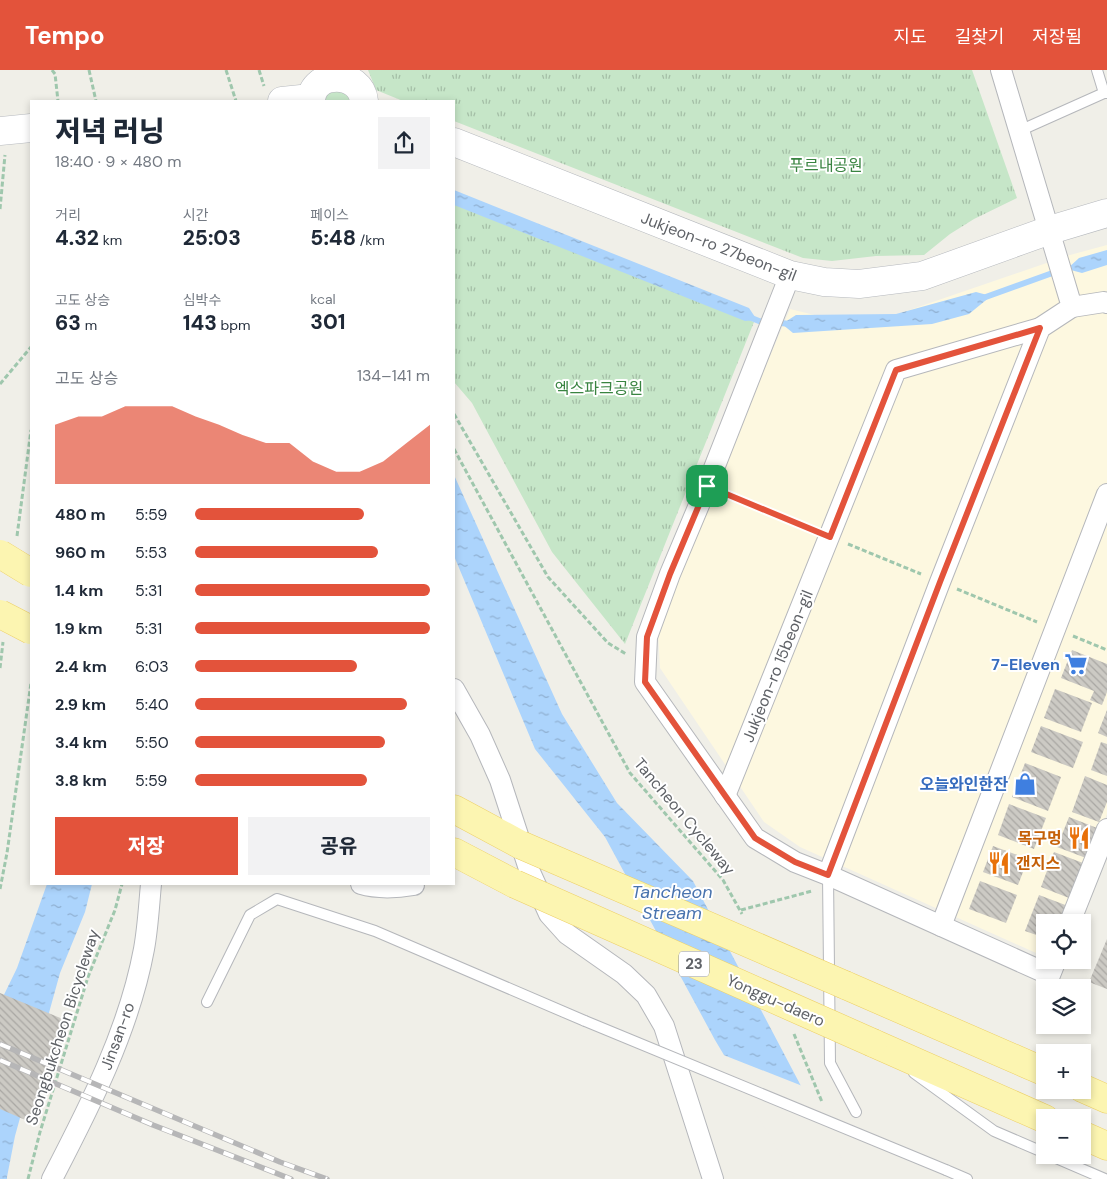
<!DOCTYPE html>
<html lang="ko">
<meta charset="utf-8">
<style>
:root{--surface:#fff;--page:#f2f2f3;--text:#1f2937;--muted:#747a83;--accent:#e3533b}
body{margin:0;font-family:"DM Sans","Noto Sans KR",sans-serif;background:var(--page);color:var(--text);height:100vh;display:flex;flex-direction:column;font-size:19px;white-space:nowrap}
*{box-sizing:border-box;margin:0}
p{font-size:16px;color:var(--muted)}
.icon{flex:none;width:28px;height:28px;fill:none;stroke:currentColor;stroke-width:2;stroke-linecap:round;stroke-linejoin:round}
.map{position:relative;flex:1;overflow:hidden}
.details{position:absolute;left:30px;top:30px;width:425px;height:785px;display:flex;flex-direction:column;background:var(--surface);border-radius:0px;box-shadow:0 2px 8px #0003}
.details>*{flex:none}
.controls{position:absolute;left:1036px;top:844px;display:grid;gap:10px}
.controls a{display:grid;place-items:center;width:55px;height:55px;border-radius:0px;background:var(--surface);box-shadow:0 2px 8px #0003;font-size:25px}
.pin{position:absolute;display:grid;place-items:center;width:42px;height:42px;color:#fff;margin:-21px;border-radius:10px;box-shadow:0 2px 8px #0006}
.round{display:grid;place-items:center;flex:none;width:52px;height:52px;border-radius:0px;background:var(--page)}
.headline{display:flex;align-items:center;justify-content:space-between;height:85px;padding:0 25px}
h1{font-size:28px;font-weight:800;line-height:38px}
.figures{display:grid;grid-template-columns:repeat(3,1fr);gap:8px;height:85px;padding:5px 25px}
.figures div{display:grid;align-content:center}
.figures b{font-size:21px;font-weight:800}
.figures small{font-size:14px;font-weight:400}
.figures p{font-size:14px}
.chart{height:140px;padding:10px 25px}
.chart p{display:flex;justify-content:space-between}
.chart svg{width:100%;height:90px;margin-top:5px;fill:var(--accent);opacity:.7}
.action{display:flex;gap:10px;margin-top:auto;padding:10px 25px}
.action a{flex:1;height:58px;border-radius:0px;background:var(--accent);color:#fff;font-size:20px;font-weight:800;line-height:58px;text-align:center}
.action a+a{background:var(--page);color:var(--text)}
ul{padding:0 25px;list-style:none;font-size:16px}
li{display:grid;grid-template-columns:80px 60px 1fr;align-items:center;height:38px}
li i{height:12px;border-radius:6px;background:var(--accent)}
header{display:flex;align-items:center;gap:30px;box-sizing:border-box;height:70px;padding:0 25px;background:var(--accent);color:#fff}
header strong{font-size:24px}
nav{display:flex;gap:28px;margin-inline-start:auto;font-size:18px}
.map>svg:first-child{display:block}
.commercial{fill:#fdf8e0}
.grass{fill:#c6e6c8}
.park{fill:url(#park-tufts)}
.water{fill:url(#water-ripples)}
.pier{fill:#f0efe8}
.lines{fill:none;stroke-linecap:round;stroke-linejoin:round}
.stream{stroke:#acd4fc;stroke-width:6}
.building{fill:url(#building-back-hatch)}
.lane-casing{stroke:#b5b7bb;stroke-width:12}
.street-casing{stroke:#b5b7bb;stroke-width:22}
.secondary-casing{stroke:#b6b9be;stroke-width:29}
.primary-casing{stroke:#edcf65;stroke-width:29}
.path{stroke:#9fc7ad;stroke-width:3;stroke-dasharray:5 2.5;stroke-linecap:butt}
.lane{stroke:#fff;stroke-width:10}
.street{stroke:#fff;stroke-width:20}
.secondary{stroke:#fff;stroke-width:28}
.primary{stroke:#fcf5b1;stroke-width:28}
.rail-casing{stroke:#b6b6b7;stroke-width:5.5}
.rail{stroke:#fff;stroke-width:4;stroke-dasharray:11;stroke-linecap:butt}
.lane-bridge-casing{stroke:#b5b7bb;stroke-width:12;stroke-linecap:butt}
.primary-bridge-casing{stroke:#edcf65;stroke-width:29;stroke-linecap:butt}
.lane-bridge{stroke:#fff;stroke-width:10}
.primary-bridge{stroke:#fcf5b1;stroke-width:28}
.route-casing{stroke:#fff;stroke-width:10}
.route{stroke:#e3533b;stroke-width:6}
.labels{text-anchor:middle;stroke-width:4;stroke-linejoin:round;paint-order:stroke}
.shield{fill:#fff;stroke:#8f9195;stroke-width:1}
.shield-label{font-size:15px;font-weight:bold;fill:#5f6267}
.park-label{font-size:16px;fill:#398441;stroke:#fff}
.street-label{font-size:16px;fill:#5f6267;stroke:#fff}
.shop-label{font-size:16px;font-weight:bold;fill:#366cbe;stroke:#fff;text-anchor:end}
.food-label{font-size:16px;font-weight:bold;fill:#c56008;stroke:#fff;text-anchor:end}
.water-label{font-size:18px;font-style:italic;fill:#4873ae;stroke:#fff}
</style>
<header>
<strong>Tempo</strong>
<nav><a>지도</a><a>길찾기</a><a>저장됨</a></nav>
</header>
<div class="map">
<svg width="1107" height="1109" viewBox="0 0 1107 1109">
<defs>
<pattern id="park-tufts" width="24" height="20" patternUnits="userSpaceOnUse" patternTransform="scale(1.25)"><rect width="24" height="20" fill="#c6e6c8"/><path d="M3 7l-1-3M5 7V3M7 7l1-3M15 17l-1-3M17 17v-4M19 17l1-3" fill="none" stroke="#a4bea6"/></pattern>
<pattern id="water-ripples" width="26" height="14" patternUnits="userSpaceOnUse" patternTransform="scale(1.25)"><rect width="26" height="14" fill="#acd4fc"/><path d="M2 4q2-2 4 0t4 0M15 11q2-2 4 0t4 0" fill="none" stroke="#8fafd0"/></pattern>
<pattern id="building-back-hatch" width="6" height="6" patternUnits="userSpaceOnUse" patternTransform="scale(1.25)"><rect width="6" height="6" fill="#cccac4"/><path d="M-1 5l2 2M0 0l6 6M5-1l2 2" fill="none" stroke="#a9a7a3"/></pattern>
</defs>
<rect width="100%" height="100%" fill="#f0efe8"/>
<polygon class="commercial" points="1107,175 1107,744 1065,852 1045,852 1045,887 800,777 764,752 660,598 658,562 679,500 790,239 839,251 892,246 1070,185"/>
<polygon class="grass" points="333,19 348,24 350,31 325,31 325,26"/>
<g class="park">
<polygon points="368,0 972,0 1017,128 974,149 950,164 924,185 876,186 832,191 803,188 454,51 454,31 403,31 376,20"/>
<polygon points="454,130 754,252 625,574 552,482 472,333 454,312"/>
</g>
<g class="water">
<polygon points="454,120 749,238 757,250 745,251 454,135"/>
<polygon points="1107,180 1107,195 1082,203 1067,199 1079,188"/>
<polygon points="976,222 991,226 969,244 932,254 793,263 782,254 796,245 896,244"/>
<polygon points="454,405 562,644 617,733 693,811 850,1109 798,1109 715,970 605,767 535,679 454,486"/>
<polygon points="47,814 92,814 85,842 60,903 15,1066 7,1107 7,1109 0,1109 0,933 17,898"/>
</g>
<g class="pier">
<polygon points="207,4 212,13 233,9 278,15 288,31 122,31 117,8"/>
<polygon points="721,984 805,1017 852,1109 795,1109"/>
</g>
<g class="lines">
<g class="stream">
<polyline points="983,228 1058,201"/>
<polyline points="749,247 759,251 791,254"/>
</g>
</g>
<g class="building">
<polygon points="1072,580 1107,594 1107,622 1102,635 1090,630 1094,621 1061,608"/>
<polygon points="1055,619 1092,633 1081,662 1044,648"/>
<polygon points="1107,640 1107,667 1098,663"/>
<polygon points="1041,656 1083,672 1073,698 1031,682"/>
<polygon points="1101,672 1107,674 1107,706 1091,700"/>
<polygon points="1025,693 1061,707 1048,741 1012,727"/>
<polygon points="1085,706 1107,715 1107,732 1099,752 1072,742"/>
<polygon points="1009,734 1046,748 1034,779 998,765"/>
<polygon points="1069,747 1097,758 1086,788 1057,777"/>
<polygon points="993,776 1028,789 1018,815 983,802"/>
<polygon points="1054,782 1083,793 1069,828 1041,817"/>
<polygon points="980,811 1017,825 1006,853 969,839"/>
<polygon points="1039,825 1068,836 1061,852 1045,852 1045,868 1025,861"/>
<polygon points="1107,869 1107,919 1089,912"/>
<polygon points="0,923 70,952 30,1052 0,1039"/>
</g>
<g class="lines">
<defs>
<g id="lane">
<polyline points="1097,0 1104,23 1107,23"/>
<polyline points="1019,61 1104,23"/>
<polyline points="828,805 830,993 856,1042"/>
<polyline points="207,932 250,845 277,829 375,861 585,951"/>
<polyline points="914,1003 994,1061 1045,1083"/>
<polyline points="1049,1085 1105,1109"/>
<polyline points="946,1100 967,1109"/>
</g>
<g id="street">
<polyline points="790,205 707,416 670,504 647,567 645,612 755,768 795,792 828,805 1050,905 1056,890"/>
<polyline points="1072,237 1104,232 1107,233"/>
<polyline points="454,619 480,665 500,710 530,802 549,844 567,864 624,904 646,925 664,956 713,1109"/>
<polyline points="725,726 896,300 1040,258"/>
<polyline points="828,805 940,512 1040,258 1072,237 1001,0"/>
<path d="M361,814c17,5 35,4 53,1"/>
<polyline points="1070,852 1107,759"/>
<polyline points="941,856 1107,424"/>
<path d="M52,1109c38,-73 77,-149 92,-230 4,-22 5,-44 7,-65"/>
</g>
<g id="secondary">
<polyline points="282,31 311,28"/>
<path d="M311,31c1,-31 50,-31 53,0"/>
<polyline points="0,61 31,58"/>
<polyline points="454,72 790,205 824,212 859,214 922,206 1050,160 1107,143"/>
</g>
<g id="primary">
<polyline points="454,739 521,775"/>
<polyline points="454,782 515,814"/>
<polyline points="845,915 1045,1002"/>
<polyline points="873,973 1045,1049"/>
<polyline points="1082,1018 1107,1029"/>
<polyline points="1082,1065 1107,1076"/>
</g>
</defs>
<use href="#lane" class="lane-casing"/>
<use href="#street" class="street-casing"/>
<use href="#secondary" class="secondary-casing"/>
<use href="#primary" class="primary-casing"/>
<g class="path">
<polyline points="52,0 55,4 58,31"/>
<polyline points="89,0 96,31"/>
<polyline points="226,0 236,31"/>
<polyline points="259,0 264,16"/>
<polyline points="0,139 5,85"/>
<polyline points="0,314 31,277"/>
<polyline points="454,344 548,507 608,573 626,584"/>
<polyline points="454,379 630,703 723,810 742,844"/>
<polyline points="726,424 810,459"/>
<polyline points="17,466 31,360"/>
<polyline points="848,474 921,504"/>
<polyline points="957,519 1037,552"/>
<polyline points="1073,566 1107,580"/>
<polyline points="0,598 3,572"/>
<polyline points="0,819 7,783 31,613"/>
<polyline points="741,840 812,821"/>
<polyline points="794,964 822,1032"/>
<polyline points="28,1109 40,1062 88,907 115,840 122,814"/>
</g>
<use href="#lane" class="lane"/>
<use href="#street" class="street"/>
<use href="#secondary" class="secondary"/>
<use href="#primary" class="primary"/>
<defs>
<g id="rail">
<polyline points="0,974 280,1092 327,1109"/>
<polyline points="0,990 153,1055 291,1109"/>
</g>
</defs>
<use href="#rail" class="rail-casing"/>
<use href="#rail" class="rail"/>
<defs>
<polyline id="lane-bridge" points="585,951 946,1100"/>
<g id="primary-bridge">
<polyline points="0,484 31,503"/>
<polyline points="0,544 31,560"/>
<polyline points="521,775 845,915"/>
<polyline points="515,814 873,973"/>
</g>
</defs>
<use href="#lane-bridge" class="lane-bridge-casing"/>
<use href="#primary-bridge" class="primary-bridge-casing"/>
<use href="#lane-bridge" class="lane-bridge"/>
<use href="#primary-bridge" class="primary-bridge"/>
</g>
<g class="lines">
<defs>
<polygon id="route" points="1040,258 940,512 828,805 795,792 755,768 645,612 647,567 670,504 707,416 830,467 896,300"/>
</defs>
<use href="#route" class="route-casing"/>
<use href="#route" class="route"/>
</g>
<defs>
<symbol id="supermarket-bare" viewBox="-9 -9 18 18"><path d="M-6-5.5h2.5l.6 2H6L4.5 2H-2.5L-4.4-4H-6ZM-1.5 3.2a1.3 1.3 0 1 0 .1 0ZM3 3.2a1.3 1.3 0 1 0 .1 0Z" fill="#3f7fe0" stroke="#fff" stroke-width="2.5" paint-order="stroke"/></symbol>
<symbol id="shop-bare" viewBox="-9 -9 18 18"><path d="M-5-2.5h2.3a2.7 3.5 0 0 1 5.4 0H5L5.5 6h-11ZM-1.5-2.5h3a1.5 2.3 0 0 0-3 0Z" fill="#3f7fe0" stroke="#fff" stroke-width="2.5" paint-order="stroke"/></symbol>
<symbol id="restaurant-bare" viewBox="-9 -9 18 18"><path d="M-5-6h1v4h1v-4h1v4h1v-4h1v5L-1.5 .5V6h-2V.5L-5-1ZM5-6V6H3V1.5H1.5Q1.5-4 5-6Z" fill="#e8710a" stroke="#fff" stroke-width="2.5" paint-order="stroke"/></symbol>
</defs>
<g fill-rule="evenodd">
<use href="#supermarket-bare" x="1060" y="578" width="32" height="32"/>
<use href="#shop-bare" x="1009" y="698" width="32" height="32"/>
<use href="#restaurant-bare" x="1063" y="752" width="32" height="32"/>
<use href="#restaurant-bare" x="983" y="777" width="32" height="32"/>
</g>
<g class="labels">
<rect class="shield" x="679" y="881.5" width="30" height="25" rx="4"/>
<g class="shield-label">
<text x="694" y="899">23</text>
</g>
<g class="park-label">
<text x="826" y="101">푸르내공원</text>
<text x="599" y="324">엑스파크공원</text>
</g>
<g class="street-label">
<text transform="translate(719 176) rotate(21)" y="6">Jukjeon-ro 27beon-gil</text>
<text transform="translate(777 596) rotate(-68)" y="6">Jukjeon-ro 15beon-gil</text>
<text transform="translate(685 746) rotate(50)" y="6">Tancheon Cycleway</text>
<text transform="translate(776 930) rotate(24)" y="6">Yonggu-daero</text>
<text transform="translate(62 957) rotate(-72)" y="6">Seongbukcheon Bicycleway</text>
<text transform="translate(117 966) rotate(-70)" y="6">Jinsan-ro</text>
</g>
<g class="shop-label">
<text x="1060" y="600">7-Eleven</text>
<text x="1008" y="720">오늘와인한잔</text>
</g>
<g class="food-label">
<text x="1062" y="774">목구멍</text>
<text x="1016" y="799" text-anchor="start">갠지스</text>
</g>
<g class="water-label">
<text x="672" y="828">Tancheon<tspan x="672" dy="21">Stream</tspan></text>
</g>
</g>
</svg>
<div class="controls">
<a><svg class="icon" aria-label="locate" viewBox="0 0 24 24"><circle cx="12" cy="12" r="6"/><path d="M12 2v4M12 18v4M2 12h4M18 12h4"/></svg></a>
<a><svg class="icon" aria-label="layers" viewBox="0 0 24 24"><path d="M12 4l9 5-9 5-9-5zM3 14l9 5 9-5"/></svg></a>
<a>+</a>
<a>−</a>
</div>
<div class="pin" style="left:707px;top:416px;background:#1e9e55"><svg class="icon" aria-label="arrive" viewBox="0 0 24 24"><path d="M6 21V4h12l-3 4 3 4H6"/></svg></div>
<section class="details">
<div class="headline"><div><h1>저녁 러닝</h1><p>18:40 · 9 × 480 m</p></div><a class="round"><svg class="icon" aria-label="share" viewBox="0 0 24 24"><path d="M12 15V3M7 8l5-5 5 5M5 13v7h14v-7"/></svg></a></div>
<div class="figures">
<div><p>거리</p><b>4.32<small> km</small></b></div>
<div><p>시간</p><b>25:03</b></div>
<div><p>페이스</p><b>5:48<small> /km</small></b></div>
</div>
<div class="figures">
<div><p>고도 상승</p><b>63<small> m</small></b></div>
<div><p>심박수</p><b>143<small> bpm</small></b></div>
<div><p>kcal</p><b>301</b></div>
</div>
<div class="chart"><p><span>고도 상승</span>134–141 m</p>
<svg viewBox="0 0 160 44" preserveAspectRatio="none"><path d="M0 44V15L10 11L20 11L30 6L40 6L50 6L60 11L70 15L80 20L90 24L100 24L110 33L120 38L130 38L140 33L150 24L160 15V44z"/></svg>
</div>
<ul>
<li><b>480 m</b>5:59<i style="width:72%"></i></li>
<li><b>960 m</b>5:53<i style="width:78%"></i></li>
<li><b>1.4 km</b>5:31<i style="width:100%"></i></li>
<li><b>1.9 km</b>5:31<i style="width:100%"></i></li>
<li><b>2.4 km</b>6:03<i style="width:69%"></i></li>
<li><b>2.9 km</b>5:40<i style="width:90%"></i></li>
<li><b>3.4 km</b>5:50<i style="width:81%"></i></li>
<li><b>3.8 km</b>5:59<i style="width:73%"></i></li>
</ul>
<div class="action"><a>저장</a><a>공유</a></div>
</section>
</div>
